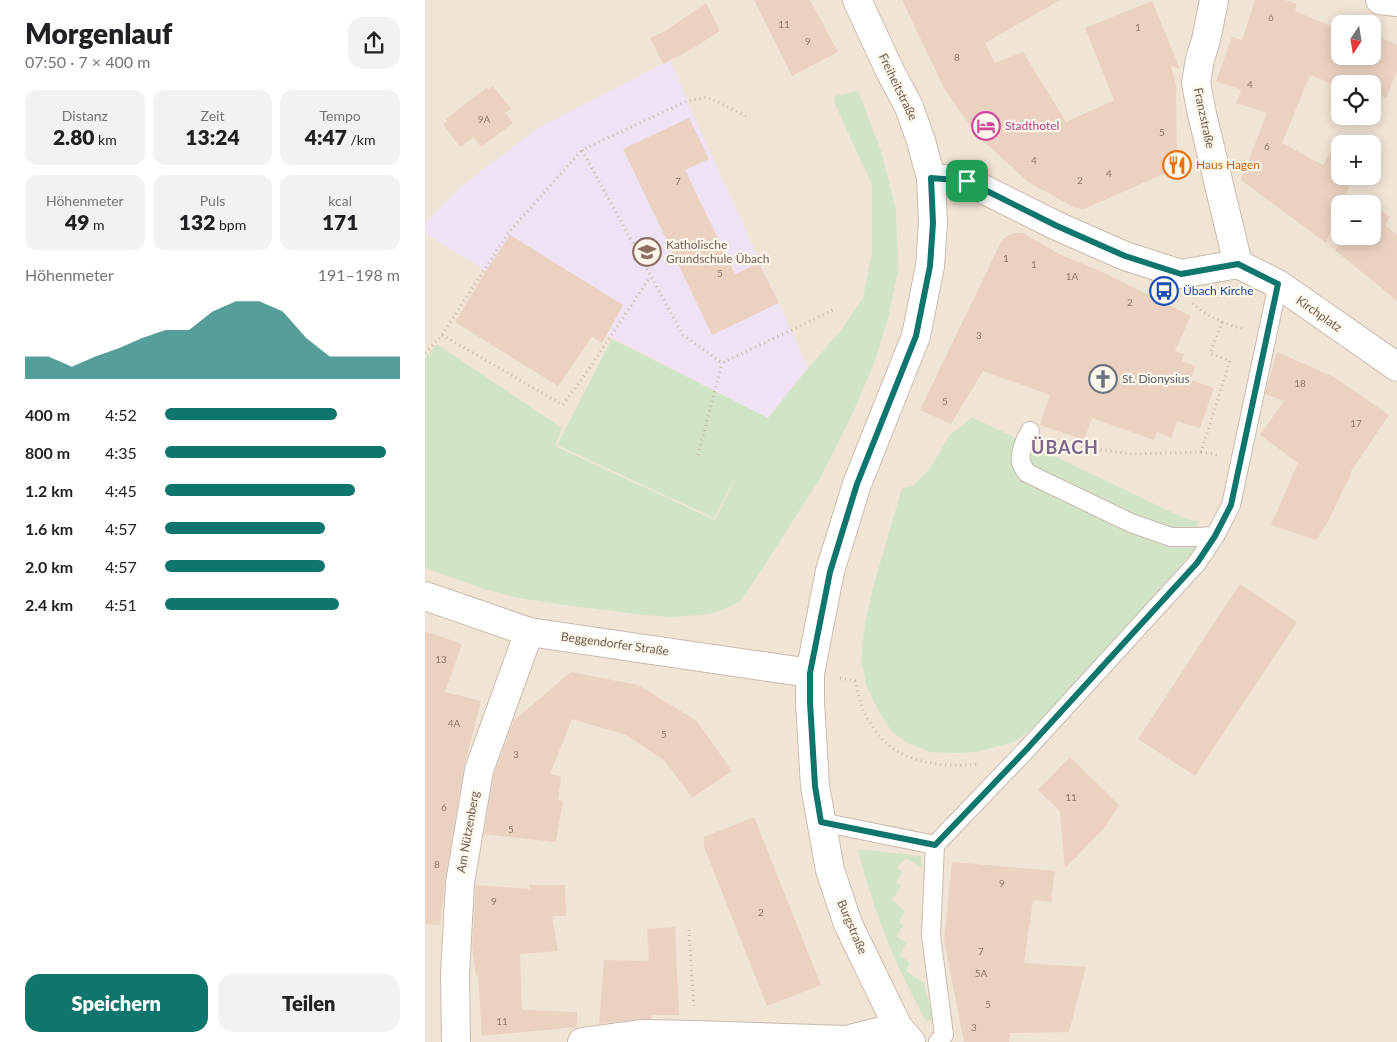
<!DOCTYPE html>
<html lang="de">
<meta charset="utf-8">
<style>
:root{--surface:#fff;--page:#f2f2f2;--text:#202124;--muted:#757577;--accent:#0f766e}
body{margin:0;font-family:Lato,sans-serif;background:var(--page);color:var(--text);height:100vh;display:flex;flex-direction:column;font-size:19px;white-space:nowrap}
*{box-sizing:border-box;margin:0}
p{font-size:16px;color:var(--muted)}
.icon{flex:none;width:28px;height:28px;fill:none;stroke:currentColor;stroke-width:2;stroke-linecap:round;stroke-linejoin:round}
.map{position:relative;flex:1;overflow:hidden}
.side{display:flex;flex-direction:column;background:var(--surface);width:425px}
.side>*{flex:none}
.needle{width:32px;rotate:192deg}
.tools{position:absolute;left:906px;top:15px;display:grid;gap:10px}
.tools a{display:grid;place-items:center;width:50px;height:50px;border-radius:10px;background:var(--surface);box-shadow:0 2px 12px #0003;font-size:25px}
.pin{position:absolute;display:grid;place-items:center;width:42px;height:42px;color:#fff;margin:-21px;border-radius:10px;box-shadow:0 2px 8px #0006}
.round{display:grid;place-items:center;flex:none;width:52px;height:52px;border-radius:15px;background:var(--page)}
.head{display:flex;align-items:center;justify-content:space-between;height:85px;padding:0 25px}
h1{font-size:28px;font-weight:800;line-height:38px}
.metrics{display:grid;grid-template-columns:repeat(3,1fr);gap:8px;height:85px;padding:5px 25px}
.metrics div{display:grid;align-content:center;border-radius:12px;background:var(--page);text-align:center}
.metrics b{font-size:21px;font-weight:800}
.metrics small{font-size:14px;font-weight:400}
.metrics p{font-size:14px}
.chart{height:140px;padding:10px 25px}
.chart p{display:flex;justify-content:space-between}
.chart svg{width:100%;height:90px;margin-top:5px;fill:var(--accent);opacity:.7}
.primary-button{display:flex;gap:10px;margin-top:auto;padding:10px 25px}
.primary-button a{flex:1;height:58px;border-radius:15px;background:var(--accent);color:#fff;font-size:20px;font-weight:800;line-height:58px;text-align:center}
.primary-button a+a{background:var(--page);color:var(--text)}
ul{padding:0 25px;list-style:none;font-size:16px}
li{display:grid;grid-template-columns:80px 60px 1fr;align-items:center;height:38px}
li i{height:12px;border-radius:6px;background:var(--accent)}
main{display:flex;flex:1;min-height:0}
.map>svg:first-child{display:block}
.residential{fill:#f0e4d4;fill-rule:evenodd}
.education{fill:#efe2f5}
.green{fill:#d1e5c6}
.building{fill:#ebd2c0}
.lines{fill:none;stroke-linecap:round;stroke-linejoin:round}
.lane-casing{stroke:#c9baad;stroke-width:20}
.street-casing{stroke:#c9baad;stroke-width:30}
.secondary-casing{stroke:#cdbcae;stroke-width:30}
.path{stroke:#cfb6a4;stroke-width:3;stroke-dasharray:1 4;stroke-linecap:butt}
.lane{stroke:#fff;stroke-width:18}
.street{stroke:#fff;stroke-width:28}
.secondary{stroke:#fff;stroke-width:28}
.route-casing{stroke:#fff;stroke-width:10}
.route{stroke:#0f766e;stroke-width:6}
.labels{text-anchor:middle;stroke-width:4.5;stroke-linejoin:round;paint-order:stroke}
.number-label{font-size:10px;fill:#8e786a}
.street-label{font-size:12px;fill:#6f5a4e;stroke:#fcf6eb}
.hotel-label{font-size:12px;fill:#b23c85;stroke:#fcf6eb;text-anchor:start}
.food-label{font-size:12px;fill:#c56008;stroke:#fcf6eb;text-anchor:start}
.education-label{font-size:12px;fill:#785e54;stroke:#fcf6eb;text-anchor:start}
.transit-label{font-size:12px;fill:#164399;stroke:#fcf6eb;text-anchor:start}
.worship-label{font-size:12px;fill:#5b616d;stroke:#fcf6eb;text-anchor:start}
.district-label{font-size:18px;font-weight:bold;letter-spacing:1px;fill:#7f668b;stroke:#fcf6eb}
</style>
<main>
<section class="side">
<div class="head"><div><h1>Morgenlauf</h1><p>07:50 · 7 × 400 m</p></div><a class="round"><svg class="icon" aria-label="share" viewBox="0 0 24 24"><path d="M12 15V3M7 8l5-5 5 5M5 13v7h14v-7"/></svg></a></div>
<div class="metrics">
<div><p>Distanz</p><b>2.80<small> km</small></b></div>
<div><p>Zeit</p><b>13:24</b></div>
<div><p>Tempo</p><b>4:47<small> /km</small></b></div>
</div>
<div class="metrics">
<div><p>Höhenmeter</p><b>49<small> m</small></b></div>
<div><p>Puls</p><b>132<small> bpm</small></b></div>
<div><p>kcal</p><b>171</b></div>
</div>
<div class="chart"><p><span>Höhenmeter</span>191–198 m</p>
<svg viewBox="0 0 160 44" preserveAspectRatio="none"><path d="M0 44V33L10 33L20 38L30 33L40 29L50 24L60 20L70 20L80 11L90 6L100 6L110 11L120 24L130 33L140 33L150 33L160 33V44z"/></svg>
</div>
<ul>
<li><b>400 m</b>4:52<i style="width:73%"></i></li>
<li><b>800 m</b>4:35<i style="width:94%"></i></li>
<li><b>1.2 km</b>4:45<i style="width:81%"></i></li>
<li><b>1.6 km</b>4:57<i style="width:68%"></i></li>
<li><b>2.0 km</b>4:57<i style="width:68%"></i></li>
<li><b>2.4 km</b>4:51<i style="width:74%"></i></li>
</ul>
<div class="primary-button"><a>Speichern</a><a>Teilen</a></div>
</section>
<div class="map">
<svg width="972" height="1042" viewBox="0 0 972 1042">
<rect width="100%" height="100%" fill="#f9f2e5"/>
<path class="residential" d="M0,0h972v1042h-972zM915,24h33v32h-33zM915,84h33v32h-33zM915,144h33v32h-33zM915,204h33v32h-33z"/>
<polygon class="education" points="245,60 269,116 383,368 343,418 182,335 198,305 86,236 61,271 0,233 0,222 35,187 113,128"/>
<g class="green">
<polygon points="433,91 456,151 471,210 473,272 463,318 449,364 423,423 394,480 328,583 314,602 293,612 276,615 244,617 211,614 126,603 89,597 59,589 0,568 0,358 12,344 137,428 130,446 290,520 318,464 289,518 132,445 187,339 343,418 383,368 413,334 438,298 447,252 447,185 409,102 410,96"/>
<polygon points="547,417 761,519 772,521 773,546 640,696 615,722 589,742 551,752 531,753 506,752 483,743 467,732 453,710 441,685 436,658 440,623 449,584 477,488 488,486 506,467 524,436"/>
<path d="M433,849l63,7 1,12 -16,-10 -9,9 5,6 -6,9 5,4 -9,14 13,11 -6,11 4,3 -6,11 9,7 -6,12 10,8 -4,8 18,12 9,36 -7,2c-29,-52 -54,-113 -68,-172z"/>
</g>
<g class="building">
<polygon points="329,0 385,0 413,52 367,76"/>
<polygon points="477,0 635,0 560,43 570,63 598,52 641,122 689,100 660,28 727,1 755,69 746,66 751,85 752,168 659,209 650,208 603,182 552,135 520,90"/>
<polygon points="830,0 860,0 872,4 870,11 915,30 915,56 948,56 948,34 972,45 972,71 961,98 948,93 948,84 927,84 918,80 916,84 915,84 915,88 885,75 857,143 898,165 915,136 915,176 926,182 917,204 915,204 915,209 901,243 816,180 842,113 811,103 816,90 791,81 807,37 817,40"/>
<polygon points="281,3 295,31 270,47 238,64 225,38 240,31"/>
<polygon points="68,86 86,109 80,113 88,123 56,147 48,137 35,147 18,124 22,121 21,119 61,88 63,90"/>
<polygon points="264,118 284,159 260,170 310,274 334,263 354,303 287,335 198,149"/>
<polygon points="948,204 965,217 960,225 972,235 972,301 910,250 920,236 948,236"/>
<polygon points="590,233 598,233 634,254 675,271 766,316 750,351 759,354 757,361 770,366 766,380 789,388 775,428 752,421 746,438 732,432 729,440 667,418 659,440 615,425 625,395 558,371 526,424 495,410 576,242 582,236"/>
<polygon points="85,235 198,305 177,343 167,337 133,386 30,322 61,271"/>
<polygon points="852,352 909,377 964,415 925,473 926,474 901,525 891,540 846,525 873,463 835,435 859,401 840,394"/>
<polygon points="815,584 872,622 770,776 713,739"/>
<polygon points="0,631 37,644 20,692 56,701 39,767 20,880 15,925 0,924"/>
<polygon points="146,672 213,685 272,721 307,771 267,798 240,761 201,735 147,719 125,774 136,777 133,800 138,801 131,842 59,834 69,774 89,720"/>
<polygon points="645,757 694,805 680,827 640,868 635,811 613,790"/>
<polygon points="329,817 396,985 342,1006 279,847 279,837"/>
<polygon points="527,862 630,871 626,902 608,900 599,963 661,967 644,1032 585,1033 584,1042 539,1042 519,940"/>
<polygon points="51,885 105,889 105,885 140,885 141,916 127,916 133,951 95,954 97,1010 152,1012 152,1027 57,1036 53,976 51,976 47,946"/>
<polygon points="250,927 254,1015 226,1015 226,1019 214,1019 174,1024 179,960 224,961 222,929"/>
</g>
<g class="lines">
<defs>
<g id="lane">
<path d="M605,431c-5,9 -11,21 -9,31 1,4 4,8 6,11l104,50 40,14h26l18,-1"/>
<polyline points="396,822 510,845"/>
<polyline points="513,1042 519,1035 506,935 510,845 601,750 772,563 790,536 806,505 853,284"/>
</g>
<g id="street">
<polyline points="789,0 781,40 775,59 771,83 777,114 813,264"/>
<polyline points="955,0 972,2"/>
<polyline points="506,178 542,181 632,226 700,256 756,274 813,264 853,284 972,367"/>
<polyline points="0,596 104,632 385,673"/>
<polyline points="31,1042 30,974 35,883 54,770 104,632"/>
<polyline points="157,1042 216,1034 270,1035 421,1040 473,1027"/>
</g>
<polyline id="secondary" points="432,0 465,71 484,107 496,141 506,178 508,223 505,266 491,336 432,484 405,571 385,673 385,702 390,786 405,870 423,924 473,1027 486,1042"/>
</defs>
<use href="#lane" class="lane-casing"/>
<use href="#street" class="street-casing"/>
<use href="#secondary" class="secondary-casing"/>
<g class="path">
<polyline points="321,116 282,97 262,101 157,150 258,335 297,363 408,310"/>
<polyline points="797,322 818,329"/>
<polyline points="17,335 138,405 166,366 225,277"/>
<polyline points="0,353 17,335 84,232 157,150"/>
<polyline points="627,439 649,446 707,454 776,452 805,361 785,353 797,322 778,312 766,302"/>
<polyline points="776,452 792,455"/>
<polyline points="273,455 297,363"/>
<path d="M415,678l15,3c3,10 5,24 10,33 4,8 15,24 21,29 24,21 62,25 92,21"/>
<polyline points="264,930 269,1007"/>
</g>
<use href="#lane" class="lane"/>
<use href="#street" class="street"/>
<use href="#secondary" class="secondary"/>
</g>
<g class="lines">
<defs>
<polygon id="route" points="506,178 542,181 632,226 700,256 756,274 813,264 853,284 806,505 790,536 772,563 601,750 510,845 396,822 390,786 385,702 385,673 405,572 432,484 491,336 505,266 508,223"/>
</defs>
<use href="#route" class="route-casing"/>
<use href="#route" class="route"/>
</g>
<defs>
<symbol id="hotel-ring" viewBox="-11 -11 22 22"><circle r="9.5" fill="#fcf6eb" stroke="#d1479c" stroke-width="1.5"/><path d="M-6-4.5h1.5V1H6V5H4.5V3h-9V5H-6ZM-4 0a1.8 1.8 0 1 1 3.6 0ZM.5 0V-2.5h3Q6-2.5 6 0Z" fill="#d1479c"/></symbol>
<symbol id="restaurant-ring" viewBox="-11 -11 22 22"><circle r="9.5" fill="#fcf6eb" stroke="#e8710a" stroke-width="1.5"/><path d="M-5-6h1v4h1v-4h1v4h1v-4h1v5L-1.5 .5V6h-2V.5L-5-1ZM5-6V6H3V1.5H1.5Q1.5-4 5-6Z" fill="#e8710a"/></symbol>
<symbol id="school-ring" viewBox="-11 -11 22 22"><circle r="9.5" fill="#fcf6eb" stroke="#8d6e63" stroke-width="1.5"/><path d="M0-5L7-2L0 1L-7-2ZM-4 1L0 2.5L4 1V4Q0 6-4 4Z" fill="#8d6e63"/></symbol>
<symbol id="bus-ring" viewBox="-11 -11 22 22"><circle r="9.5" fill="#fcf6eb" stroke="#1a4fb4" stroke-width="1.5"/><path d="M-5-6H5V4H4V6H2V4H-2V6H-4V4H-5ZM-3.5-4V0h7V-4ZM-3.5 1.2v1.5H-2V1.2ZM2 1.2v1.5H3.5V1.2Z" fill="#1a4fb4"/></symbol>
<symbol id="church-ring" viewBox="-11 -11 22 22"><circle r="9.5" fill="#fcf6eb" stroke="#6b7280" stroke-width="1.5"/><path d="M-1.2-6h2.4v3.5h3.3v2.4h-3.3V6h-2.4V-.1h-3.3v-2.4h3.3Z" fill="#6b7280"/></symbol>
</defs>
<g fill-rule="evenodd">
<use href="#hotel-ring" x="545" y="110" width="32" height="32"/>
<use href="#restaurant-ring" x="736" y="149" width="32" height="32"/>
<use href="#school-ring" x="206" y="236" width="32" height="32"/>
<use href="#bus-ring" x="723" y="275" width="32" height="32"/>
<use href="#church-ring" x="662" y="363" width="32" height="32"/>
</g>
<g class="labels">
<g class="number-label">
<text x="846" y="21">6</text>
<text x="359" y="28">11</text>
<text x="713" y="31">1</text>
<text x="383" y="45">9</text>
<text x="532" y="61">8</text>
<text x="825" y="88">4</text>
<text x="59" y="123">9A</text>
<text x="737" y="136">5</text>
<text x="842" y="150">6</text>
<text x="609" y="164">4</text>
<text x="684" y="177">4</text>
<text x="655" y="184">2</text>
<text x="253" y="185">7</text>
<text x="581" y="262">1</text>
<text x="609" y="268">1</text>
<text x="295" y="277">5</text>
<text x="647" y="280">1A</text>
<text x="705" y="306">2</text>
<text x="554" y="339">3</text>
<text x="875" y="387">18</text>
<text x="520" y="405">5</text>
<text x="931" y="427">17</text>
<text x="16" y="663">13</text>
<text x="29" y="727">4A</text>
<text x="239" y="738">5</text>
<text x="91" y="758">3</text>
<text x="646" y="801">11</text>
<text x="19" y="811">6</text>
<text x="86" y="833">5</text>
<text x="12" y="868">8</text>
<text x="577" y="887">9</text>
<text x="69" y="905">9</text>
<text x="336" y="916">2</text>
<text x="556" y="955">7</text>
<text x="556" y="977">5A</text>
<text x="563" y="1008">5</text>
<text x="77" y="1025">11</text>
<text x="549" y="1031">3</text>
</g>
<g class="street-label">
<text transform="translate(473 87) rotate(64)" y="4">Freiheitstraße</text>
<text transform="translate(779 118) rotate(78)" y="4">Franzstraße</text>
<text transform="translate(894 314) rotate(35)" y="4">Kirchplatz</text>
<text transform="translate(190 644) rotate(8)" y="4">Beggendorfer Straße</text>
<text transform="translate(43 832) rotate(-80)" y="4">Am Nützenberg</text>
<text transform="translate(427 927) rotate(67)" y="4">Burgstraße</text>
</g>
<g class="hotel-label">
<text x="580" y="130">Stadthotel</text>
</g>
<g class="food-label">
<text x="771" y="169">Haus Hagen</text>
</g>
<g class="education-label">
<text x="241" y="249">Katholische<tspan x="241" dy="14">Grundschule Übach</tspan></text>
</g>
<g class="transit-label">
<text x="758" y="295">Übach Kirche</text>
</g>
<g class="worship-label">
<text x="697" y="383">St. Dionysius</text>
</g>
<g class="district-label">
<text x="640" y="454">ÜBACH</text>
</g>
</g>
</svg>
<div class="tools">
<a><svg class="needle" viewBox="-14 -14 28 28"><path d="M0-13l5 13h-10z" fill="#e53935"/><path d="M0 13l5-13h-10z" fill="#757577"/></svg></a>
<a><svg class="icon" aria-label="locate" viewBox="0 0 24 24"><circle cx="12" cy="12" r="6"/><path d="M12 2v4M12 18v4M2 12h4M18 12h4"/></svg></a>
<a>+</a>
<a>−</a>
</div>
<div class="pin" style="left:542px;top:181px;background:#1e9e55"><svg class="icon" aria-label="arrive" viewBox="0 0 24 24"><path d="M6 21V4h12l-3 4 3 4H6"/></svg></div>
</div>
</main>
